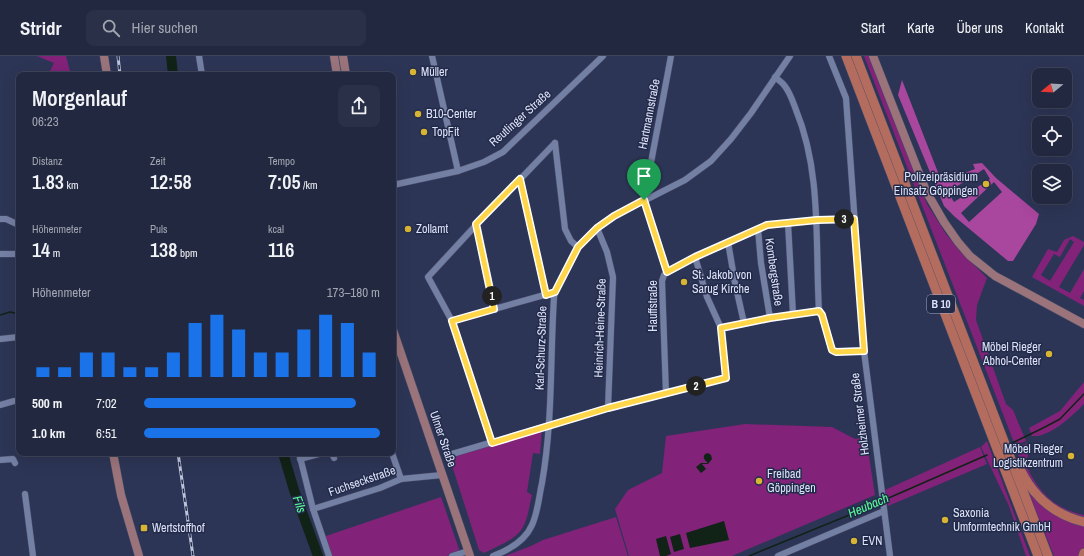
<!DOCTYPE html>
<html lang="de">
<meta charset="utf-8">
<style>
:root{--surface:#222840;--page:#2a3047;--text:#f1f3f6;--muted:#a2a6b1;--line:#3f4459;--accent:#1a73e8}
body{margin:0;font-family:"Archivo Narrow",sans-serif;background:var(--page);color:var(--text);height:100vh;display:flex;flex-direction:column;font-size:15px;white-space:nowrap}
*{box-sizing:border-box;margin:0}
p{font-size:13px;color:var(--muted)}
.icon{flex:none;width:22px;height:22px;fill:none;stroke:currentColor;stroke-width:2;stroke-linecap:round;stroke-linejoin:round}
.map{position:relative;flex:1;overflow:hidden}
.drawer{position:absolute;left:16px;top:16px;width:380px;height:384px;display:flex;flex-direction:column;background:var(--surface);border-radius:8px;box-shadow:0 4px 16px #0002,0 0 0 1px var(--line)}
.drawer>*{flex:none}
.needle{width:26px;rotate:252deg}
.tools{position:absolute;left:1032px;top:12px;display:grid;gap:8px}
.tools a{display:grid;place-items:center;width:40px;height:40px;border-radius:8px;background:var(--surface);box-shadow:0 4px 16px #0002,0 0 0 1px var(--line);font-size:20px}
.pin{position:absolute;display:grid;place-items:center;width:34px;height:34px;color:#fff;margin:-41px -17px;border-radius:50% 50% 50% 0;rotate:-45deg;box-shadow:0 0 4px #0007}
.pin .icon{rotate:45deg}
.km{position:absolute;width:20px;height:20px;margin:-10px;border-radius:50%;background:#222;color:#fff;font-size:11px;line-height:20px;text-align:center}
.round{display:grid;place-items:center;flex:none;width:42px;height:42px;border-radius:8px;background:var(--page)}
.head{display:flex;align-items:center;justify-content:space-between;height:68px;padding:0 16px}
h1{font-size:22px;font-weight:600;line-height:30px}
.metrics{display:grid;grid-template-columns:repeat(3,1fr);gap:6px;height:68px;padding:4px 16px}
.metrics div{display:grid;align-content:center}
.metrics b{font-size:20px;font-weight:600}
.metrics small{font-size:11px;font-weight:400}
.metrics p{font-size:11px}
.chart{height:112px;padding:8px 16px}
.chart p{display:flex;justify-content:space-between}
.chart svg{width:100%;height:72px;margin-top:4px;stroke:var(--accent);stroke-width:6}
ul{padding:0 16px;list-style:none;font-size:13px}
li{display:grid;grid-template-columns:64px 48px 1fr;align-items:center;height:30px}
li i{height:10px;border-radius:5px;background:var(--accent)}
header{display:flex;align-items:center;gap:24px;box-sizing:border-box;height:56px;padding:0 20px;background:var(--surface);border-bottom:1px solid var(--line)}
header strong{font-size:19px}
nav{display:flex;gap:22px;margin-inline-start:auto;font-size:14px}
.search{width:280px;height:36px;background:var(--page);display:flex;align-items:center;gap:10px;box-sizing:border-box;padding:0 14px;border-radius:8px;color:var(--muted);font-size:15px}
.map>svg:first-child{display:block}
.green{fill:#822279;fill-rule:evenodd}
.forest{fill:#a9469d;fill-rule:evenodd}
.water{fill:#112216}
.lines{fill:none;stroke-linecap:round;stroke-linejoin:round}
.stream{stroke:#112216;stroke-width:1.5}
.river{stroke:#112216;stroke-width:10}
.minor-casing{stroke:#494f6b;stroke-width:7}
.major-casing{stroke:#494f6b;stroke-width:9}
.highway-casing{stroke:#494f6b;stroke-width:10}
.minor{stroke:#747fa4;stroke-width:6}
.major{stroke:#9a747a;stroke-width:8}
.highway{stroke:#b36c5e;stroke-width:9}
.rail-casing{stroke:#bdc3da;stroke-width:3}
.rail{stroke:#232b4b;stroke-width:1.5;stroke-dasharray:4.5;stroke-linecap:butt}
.route-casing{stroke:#fff;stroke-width:8}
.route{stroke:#ffd54a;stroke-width:5}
.poi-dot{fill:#d8b434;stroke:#232b4b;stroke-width:1.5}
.labels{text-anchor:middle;stroke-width:3;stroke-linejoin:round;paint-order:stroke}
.shield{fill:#232b4b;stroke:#a4abc3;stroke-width:1}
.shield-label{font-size:11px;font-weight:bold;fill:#dce2f7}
.poi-label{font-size:12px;fill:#dce2f7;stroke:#232b4b;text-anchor:start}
.street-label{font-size:12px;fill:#dce2f7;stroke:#232b4b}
.water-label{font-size:13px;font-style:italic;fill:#57fd96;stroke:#232b4b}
</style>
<header>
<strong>Stridr</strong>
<div class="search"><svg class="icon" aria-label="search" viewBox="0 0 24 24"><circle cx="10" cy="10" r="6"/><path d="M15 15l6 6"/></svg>Hier suchen</div>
<nav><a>Start</a><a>Karte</a><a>Über uns</a><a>Kontakt</a></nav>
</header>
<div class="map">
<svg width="1084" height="500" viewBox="0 0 1084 500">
<rect width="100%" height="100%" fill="#2d3556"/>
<g class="green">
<polygon points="37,0 66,0 71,19 48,19 54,7"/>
<polygon points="864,0 869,0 927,148 946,178 960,195 987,222 977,249 976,264 1006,348 1013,354 1026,385 1015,389"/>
<path d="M1073,180l11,6v3l-25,42 11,6 14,-24v22l-4,7 4,2v6l-52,-29 16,-28 9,3 7,-12zM1070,183l4,3 -24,39 -9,-6 13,-21 6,3z"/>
<path d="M1084,326v22c-11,11 -34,34 -52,32l-3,-8 31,-17z"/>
<polygon points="745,368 832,371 855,383 866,381 875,439 732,500 629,500 615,453 628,434 662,417 666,380"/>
<path d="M542,372l-2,26 -7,-1 -6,39 5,3c-3,11 -4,26 -11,35 -8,11 -25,17 -37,23l-5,-3 -30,-94z"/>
<polygon points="987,385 1030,500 1026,500 1009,450 981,391"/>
<path d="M1027,387l1,13 -3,6c11,28 29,47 59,53v4c-12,-3 -27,-8 -37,-17 -15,-15 -25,-34 -31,-54z"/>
<polygon points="980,391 987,408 888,450 885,434"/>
<polygon points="1028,435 1084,469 1084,491 1079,500 1054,500"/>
<polygon points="441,441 460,496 447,500 326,500 320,482"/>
<polygon points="616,461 628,500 505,500 531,490 543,484"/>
</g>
<path class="forest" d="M902,24l37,95 6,-2 4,6 26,-10 -2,-5 9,-1 14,15 43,36 -3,10 -23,37h-5l-53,-44 -11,-11 -46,-111zM984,113l6,10 -36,23 -6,-10zM994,126l8,10 -33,30 -8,-9z"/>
<g class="water">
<path d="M708,397l3,2 1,4 -4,5h-6l4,5 -5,4 -5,-6 5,-4h7c-3,-3 -6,-5 -3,-9z"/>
<polygon points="724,465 729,484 690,492 686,477"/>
<polygon points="680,478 684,493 674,496 670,481"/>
<polygon points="666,480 671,498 666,500 660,500 656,483"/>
</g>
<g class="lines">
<g class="stream">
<polyline points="0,259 10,256 19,258"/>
<polyline points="1010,388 1045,371 1060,363 1084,338"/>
<polyline points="884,444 987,399"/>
<polyline points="749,500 881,446"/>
</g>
<g class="river">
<polyline points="171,0 173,19"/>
<polyline points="283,397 294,434 318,500"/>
</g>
<defs>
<g id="minor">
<polyline points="199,0 202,19"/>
<polyline points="432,0 458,115"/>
<polyline points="829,0 846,42 864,295 890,500"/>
<path d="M775,21c3,3 7,5 9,8 6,7 9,17 12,25 26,63 19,134 23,201l3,4 10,35 4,2 28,-1"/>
<polyline points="555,87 565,173 571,185 578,191"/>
<polyline points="520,123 546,239"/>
<polyline points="393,129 458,115 484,106 503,96 603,0"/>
<polyline points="0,163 6,163 19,169"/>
<polyline points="788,167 793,258"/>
<polyline points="477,168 495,253"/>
<polyline points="597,172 607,196 613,221 608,352"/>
<polyline points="758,173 761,207 770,262"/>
<polyline points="728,186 735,227 744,267"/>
<polyline points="0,198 17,198"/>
<polyline points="667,216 644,144 671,0"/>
<polyline points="452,265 555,236"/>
<polyline points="721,272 770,262 819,255"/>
<polyline points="0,283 19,281"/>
<polyline points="666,338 662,225 664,219 667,216 695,201 767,169 817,164 854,163"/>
<polyline points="0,349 14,345"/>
<polyline points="492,387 452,265 428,221 477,168 555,87"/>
<polyline points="299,397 313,453 329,500"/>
<polyline points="332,397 334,402"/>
<polyline points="392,397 401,423"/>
<polyline points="452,398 608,352 726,322 721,272 707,241 695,201"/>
<polyline points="300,403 322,397"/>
<polyline points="0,404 13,403 15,407"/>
<polyline points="25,438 33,500"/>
<polyline points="313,453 380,432 401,423 442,419"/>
<polyline points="452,500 468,495"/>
<path d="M493,500c16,-6 32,-15 39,-31 6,-13 7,-29 10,-42 11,-63 8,-123 12,-186l1,-5 23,-45 19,-19 17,-12 71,-36 26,-19 20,-22 20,-26 39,-57"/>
<polyline points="778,500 884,455"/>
</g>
<g id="major">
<polyline points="104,0 107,19"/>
<polyline points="334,0 337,19"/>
<polyline points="343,0 346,19"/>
<polyline points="873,0 926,135 944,166 958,186 970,200 995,220 1084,268"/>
<polyline points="393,274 470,500"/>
<polyline points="113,397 121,439 139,500"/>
</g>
<g id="highway">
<polyline points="846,0 1038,500"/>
<polyline points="856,0 1048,500"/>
<path d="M1021,415c13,26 34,44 63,51"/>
<polyline points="1083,500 1084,497"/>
</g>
</defs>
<use href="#minor" class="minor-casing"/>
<use href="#major" class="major-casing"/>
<use href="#highway" class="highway-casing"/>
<use href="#minor" class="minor"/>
<use href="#major" class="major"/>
<use href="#highway" class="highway"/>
<defs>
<g id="rail">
<polyline points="118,0 120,19"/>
<polyline points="178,397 193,500"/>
</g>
</defs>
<use href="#rail" class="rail-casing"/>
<use href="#rail" class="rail"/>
</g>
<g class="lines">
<defs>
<polygon id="route" points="520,123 546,239 555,236 578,191 597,172 614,160 644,144 667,216 695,201 767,169 817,164 854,163 864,295 836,296 832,294 822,259 819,255 770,262 721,272 726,322 608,352 492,387 452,265 494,253 476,168"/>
</defs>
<use href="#route" class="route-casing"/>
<use href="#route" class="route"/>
</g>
<g class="poi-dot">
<circle cx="413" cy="16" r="4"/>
<circle cx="418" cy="58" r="4"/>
<circle cx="424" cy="76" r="4"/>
<circle cx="986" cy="128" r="4"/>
<circle cx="408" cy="173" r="4"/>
<circle cx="684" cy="226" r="4"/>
<circle cx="1049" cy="298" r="4"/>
<circle cx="1071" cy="400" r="4"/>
<circle cx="759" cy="425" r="4"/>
<circle cx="945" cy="464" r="4"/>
<rect x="140" y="468" width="8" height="8" rx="2"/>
<circle cx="854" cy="485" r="4"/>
</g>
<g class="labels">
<rect class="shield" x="927" y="239" width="28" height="18" rx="3"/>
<g class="shield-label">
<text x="941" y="252">B 10</text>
</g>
<g class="poi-label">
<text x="421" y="20">Müller</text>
<text x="426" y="62">B10-Center</text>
<text x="432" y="80">TopFit</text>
<text x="978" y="125" text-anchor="end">Polizeipräsidium<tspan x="978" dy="14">Einsatz Göppingen</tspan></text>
<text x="416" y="177">Zollamt</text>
<text x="692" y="223">St. Jakob von<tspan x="692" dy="14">Sarug Kirche</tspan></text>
<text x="1041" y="295" text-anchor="end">Möbel Rieger<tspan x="1041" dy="14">Abhol-Center</tspan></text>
<text x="1063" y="397" text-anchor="end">Möbel Rieger<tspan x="1063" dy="14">Logistikzentrum</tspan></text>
<text x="767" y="422">Freibad<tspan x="767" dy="14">Göppingen</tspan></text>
<text x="953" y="461">Saxonia<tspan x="953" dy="14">Umformtechnik GmbH</tspan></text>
<text x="152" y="476">Wertstoffhof</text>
<text x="862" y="489">EVN</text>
</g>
<g class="street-label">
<text transform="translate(649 58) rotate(-79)" y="4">Hartmannstraße</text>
<text transform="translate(520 62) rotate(-42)" y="4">Reutlinger Straße</text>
<text transform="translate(774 216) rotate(82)" y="4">Kornbergstraße</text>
<text transform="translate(653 250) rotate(-90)" y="4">Hauffstraße</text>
<text transform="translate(600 272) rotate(-88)" y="4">Heinrich-Heine-Straße</text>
<text transform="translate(541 292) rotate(-88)" y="4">Karl-Schurz-Straße</text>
<text transform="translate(860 358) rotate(-97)" y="4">Holzheimer Straße</text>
<text transform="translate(443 383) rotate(71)" y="4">Ulmer Straße</text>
<text transform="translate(362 425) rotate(-19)" y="4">Fuchseckstraße</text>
</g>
<g class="water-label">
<text transform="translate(300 448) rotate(71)" y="5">Fils</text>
<text transform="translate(868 449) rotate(-23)" y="5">Heubach</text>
</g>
</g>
</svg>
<div class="tools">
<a><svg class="needle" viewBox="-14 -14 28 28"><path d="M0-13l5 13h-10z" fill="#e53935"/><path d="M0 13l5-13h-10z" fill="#a2a6b1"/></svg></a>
<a><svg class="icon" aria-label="locate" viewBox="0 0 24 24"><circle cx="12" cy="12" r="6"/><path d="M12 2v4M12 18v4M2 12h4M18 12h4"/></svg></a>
<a><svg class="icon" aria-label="layers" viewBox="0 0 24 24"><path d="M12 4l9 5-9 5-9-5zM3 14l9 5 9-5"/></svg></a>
</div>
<div class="pin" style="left:644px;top:144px;background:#1e9e55"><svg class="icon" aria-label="arrive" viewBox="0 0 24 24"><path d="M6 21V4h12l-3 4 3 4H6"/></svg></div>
<b class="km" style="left:492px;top:240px">1</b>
<b class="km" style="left:696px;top:330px">2</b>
<b class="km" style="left:844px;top:163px">3</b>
<section class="drawer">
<div class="head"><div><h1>Morgenlauf</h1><p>06:23</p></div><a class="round"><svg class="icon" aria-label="share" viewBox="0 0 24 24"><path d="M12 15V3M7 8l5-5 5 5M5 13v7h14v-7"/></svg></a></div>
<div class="metrics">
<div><p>Distanz</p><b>1.83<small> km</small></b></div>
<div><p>Zeit</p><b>12:58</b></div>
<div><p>Tempo</p><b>7:05<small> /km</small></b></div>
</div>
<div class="metrics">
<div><p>Höhenmeter</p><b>14<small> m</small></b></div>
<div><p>Puls</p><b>138<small> bpm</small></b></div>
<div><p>kcal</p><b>116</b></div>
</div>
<div class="chart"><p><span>Höhenmeter</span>173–180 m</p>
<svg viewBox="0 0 160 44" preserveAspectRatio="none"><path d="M5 44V38M15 44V38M25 44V29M35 44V29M45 44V38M55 44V38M65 44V29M75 44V11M85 44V6M95 44V15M105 44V29M115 44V29M125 44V15M135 44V6M145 44V11M155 44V29"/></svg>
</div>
<ul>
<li><b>500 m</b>7:02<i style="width:90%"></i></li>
<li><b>1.0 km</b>6:51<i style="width:100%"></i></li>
</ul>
</section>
</div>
